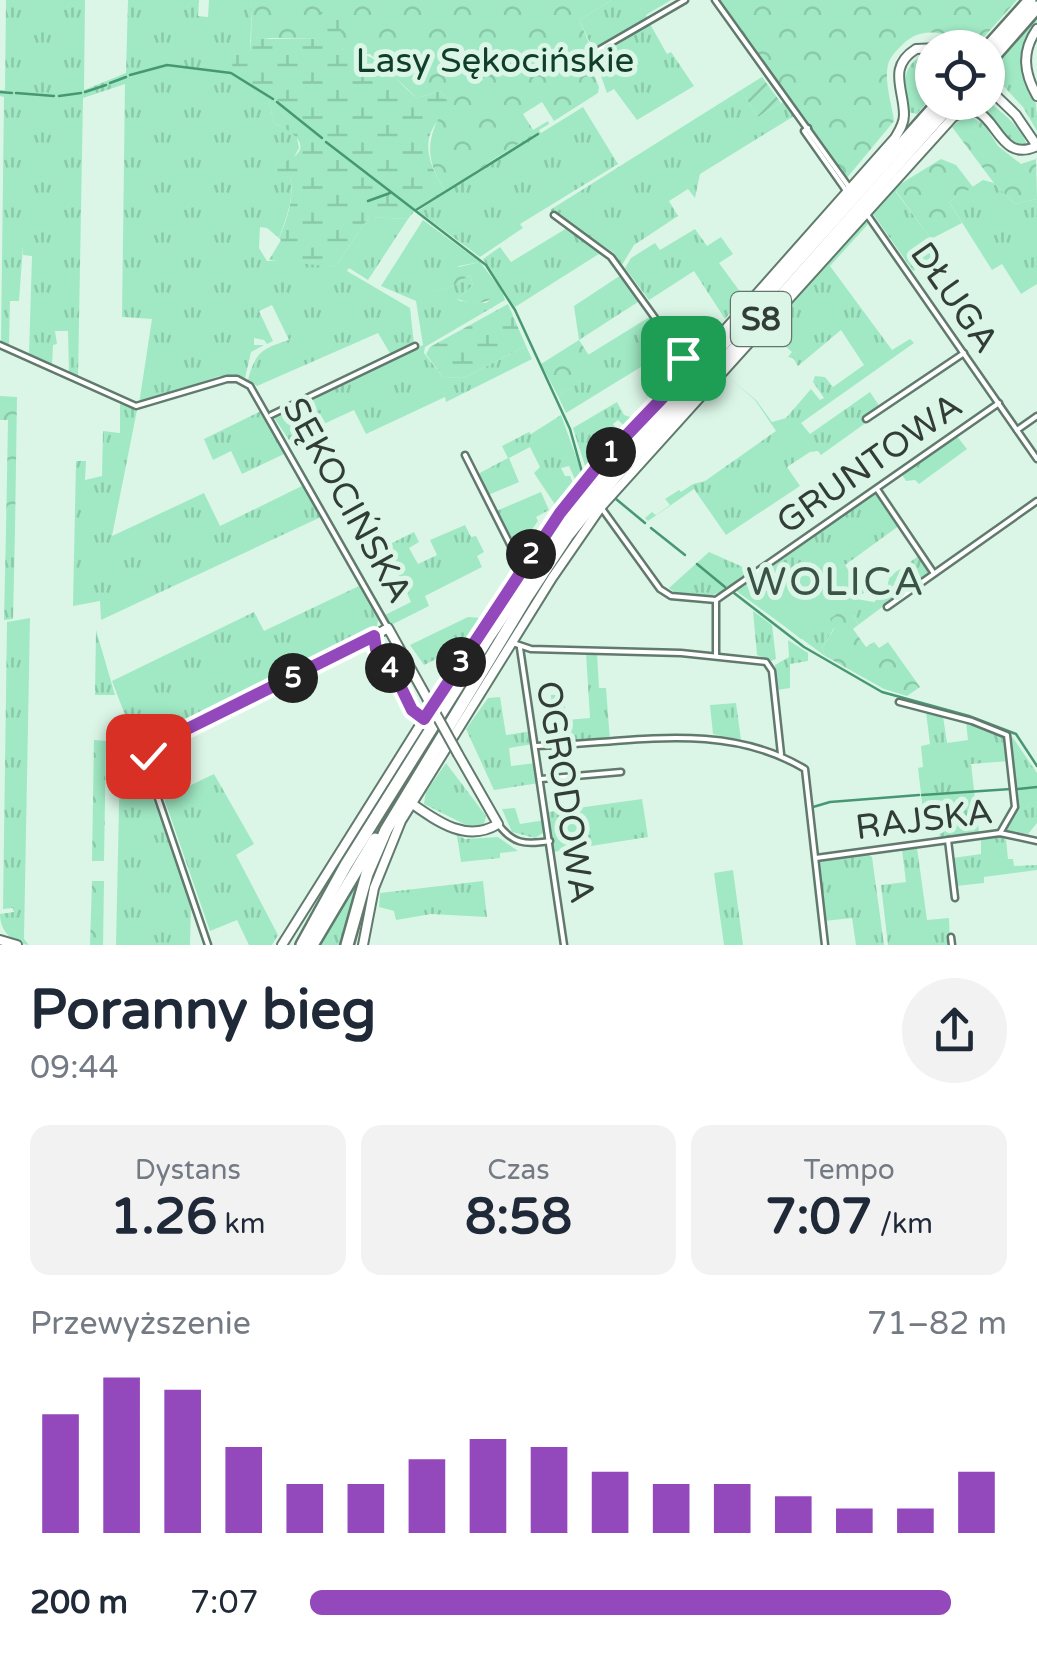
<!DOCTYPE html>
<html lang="pl">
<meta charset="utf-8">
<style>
:root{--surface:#fff;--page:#f2f2f3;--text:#1f2937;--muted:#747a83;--accent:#9349bb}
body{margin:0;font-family:"Varela Round",sans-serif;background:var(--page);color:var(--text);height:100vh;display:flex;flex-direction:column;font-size:38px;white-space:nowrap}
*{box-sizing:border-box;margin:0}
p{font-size:32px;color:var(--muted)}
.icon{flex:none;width:55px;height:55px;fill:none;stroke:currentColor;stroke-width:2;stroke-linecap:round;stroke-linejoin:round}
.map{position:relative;height:945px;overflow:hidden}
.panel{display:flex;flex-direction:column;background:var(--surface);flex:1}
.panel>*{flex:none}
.tools{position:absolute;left:915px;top:30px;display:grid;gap:20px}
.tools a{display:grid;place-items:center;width:90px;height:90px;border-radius:50%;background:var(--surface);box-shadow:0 2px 8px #0004;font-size:50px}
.pin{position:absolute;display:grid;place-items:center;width:85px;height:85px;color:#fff;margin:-42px;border-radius:20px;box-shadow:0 5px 15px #0006}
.km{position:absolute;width:50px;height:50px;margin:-25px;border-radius:50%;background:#222;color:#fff;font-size:28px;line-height:50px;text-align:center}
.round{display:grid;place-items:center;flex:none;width:105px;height:105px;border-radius:52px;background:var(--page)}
.overview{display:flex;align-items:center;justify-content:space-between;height:170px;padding:0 30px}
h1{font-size:55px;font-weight:700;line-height:75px}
.metrics{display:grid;grid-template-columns:repeat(3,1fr);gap:15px;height:170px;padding:10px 30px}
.metrics div{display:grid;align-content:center;border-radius:20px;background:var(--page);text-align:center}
.metrics b{font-size:50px;font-weight:700}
.metrics small{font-size:28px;font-weight:400}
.metrics p{font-size:28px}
.chart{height:280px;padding:20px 30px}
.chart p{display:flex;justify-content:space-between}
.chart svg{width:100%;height:180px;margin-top:10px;stroke:var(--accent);stroke-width:6}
ul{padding:0 30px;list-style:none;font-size:32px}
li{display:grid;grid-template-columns:160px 120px 1fr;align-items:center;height:75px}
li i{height:25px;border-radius:12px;background:var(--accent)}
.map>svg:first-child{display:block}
.grass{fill:url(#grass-tufts)}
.forest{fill:url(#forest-crowns)}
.wetland{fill:url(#wetland-marsh)}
.garden{fill:url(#garden-furrows)}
.pitch{fill:#a0e9c4}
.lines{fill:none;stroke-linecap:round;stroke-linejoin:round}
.stream{stroke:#489773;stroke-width:2.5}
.street-casing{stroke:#617a6d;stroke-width:9}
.secondary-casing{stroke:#617a6d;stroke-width:12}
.highway-casing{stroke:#617a6d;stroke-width:16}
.street{stroke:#fff;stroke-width:4}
.secondary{stroke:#fff;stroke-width:8}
.highway{stroke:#fff;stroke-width:11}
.secondary-bridge-casing{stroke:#617a6d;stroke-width:12;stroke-linecap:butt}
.secondary-bridge{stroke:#fff;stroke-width:8}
.route-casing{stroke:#fff;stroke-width:20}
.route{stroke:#9349bb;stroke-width:12}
.labels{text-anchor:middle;stroke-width:10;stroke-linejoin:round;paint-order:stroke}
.shield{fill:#dbf6e7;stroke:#65746c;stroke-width:2.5}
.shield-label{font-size:32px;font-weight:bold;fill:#323d37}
.park-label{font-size:35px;fill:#103e2b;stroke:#dbf6e7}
.street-label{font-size:35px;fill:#323d37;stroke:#dbf6e7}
.quarter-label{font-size:40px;letter-spacing:2.5px;fill:#3b5246;stroke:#dbf6e7}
</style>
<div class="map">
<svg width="1037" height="945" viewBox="0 0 1037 945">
<defs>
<pattern id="grass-tufts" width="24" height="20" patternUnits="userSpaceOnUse" patternTransform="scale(2.5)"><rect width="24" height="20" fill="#a0e9c4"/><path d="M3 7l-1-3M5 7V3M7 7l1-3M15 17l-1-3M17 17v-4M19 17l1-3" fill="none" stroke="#8ac9a9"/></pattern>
<pattern id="forest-crowns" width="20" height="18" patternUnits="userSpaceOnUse" patternTransform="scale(2.5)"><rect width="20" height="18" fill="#a0e9c4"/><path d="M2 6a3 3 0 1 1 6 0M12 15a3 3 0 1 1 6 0" fill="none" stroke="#8ac9a9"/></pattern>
<pattern id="wetland-marsh" width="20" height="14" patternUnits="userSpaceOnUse" patternTransform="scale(2.5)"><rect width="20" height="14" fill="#a0e9c4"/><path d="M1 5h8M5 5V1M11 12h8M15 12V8" fill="none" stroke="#8ac9a9"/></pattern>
<pattern id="garden-furrows" width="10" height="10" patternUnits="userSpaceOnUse" patternTransform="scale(2.5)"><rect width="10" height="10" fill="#a0e9c4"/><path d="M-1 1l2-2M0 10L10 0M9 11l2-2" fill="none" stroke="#8ac9a9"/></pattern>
</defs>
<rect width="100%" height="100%" fill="#dbf6e7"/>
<g class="grass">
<path d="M6,0h79l-1,90 42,-17 2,-73h71l-1,16 10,1 1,-17h43l-2,51 -10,-10 -4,31 36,24 -3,6 5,21 22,10 3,15 -15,27 6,2c5,21 -4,41 -11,61l-12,-10 -7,-1 -1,21 8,13 22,-1 46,7 34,-50 39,2 -40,61 -19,-12 -2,3 63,37 4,36 -23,11 -13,-22 -121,53 -9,-6c7,-28 15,-32 41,-40l-17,-35 -13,6 14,30 -6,3 -3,-4 -10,-2v7h10l-13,7 -6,26 -26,-2 -80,28 13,-85 -30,-2 3,-233 -42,14 -5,280 -9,-6 -1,-41h-13l2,13 -4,1 -1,20 -23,-10 3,-99 -9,-1v-9l-4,55h-9l-1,44 -8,-3 3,-245 -4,-1v-6h5z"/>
<polygon points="612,0 671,0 646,15 648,19 593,49 579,20"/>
<path d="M1037,17c0,15 -14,27 -15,44 -1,16 7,25 13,38 2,9 2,21 2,32l-14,-24 -27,-29h-8v-6z"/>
<polygon points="650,24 667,54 671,52 694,86 637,120 614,89 607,93 595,59"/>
<path d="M927,55h5v41l-15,18 -9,-2c-5,-24 -8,-50 19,-57z"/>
<polygon points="741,90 758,117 783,102 794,116 700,174 695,198 688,189 669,201 678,216 634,245 622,265 614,253 550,210"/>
<path d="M988,101c14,12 33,25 39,44l-16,-2c-16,-21 -29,-43 -57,-33l7,-7z"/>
<polygon points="583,107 618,164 520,224 523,228 480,257 418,211 534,133 533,130 548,121 549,124 539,130 541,133"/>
<polygon points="983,180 994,183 1015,204 1037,199 1037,284 1021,294 1002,264 992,270 949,202"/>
<polygon points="897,186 896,192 941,252 913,271 873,214"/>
<polygon points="423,220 480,262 459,266 431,292 453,286 470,275 473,285 457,299 460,301 486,303 502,291 505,300 425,347 424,353 443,377 463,378 526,346 532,359 446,402 445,397 366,434 354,410 289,440 273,416 423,345 416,301 381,286"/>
<polygon points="864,221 869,223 830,266 892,350 910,339 914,343 801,423 810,434 870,392 880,407 865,418 867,422 821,455 818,451 810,452 787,467 800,486 726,535 694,489 648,521 645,518 652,512 656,515 670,505 665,499 679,490 681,492 693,484 705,481 776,431 755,400 726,375 756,400 772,422 786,418 811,389 820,400 824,398 813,382 815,376 825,377 833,387 864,365 841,330 798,366 793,358 788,357 792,352 783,344 773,344 765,335"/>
<polygon points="567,228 602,252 515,307 483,259 500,247 511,262"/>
<polygon points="695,229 707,246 721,237 733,254 719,263 744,297 725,319 694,271 649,300 625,268 631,258 655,243 660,250"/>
<polygon points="621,275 641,300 579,340 574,306"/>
<polygon points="651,316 667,341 645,355 649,362 566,413 558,396 598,371 588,355"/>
<polygon points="120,402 137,410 112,536 204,493 220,526 304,485 321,517 101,620 100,601 73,606 76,461 86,461 85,480 102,476 103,431 120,433"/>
<polygon points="617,402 624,415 633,418 635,422 628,429 618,420 613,424 617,430 621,428 626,431 587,472 573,428"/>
<polygon points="261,411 284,454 242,474 231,451 213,460 204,439"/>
<polygon points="561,415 582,473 577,484 569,466 561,468 565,476 570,476 575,488 558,509 534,473 540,467 530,447 509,458 519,482 486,496 476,475 508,458 502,446 529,432 531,434"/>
<polygon points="956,435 967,449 919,484 915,480 906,481 901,473"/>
<polygon points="541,492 549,510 536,517 538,521 520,546 519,558 494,512"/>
<polygon points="876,493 900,525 819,584 850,589 858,582 865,592 856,599 874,602 886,590 890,576 920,555 931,571 858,625 853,613 834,628 822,648 825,656 735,590"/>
<polygon points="465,525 471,537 476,536 484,552 477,556 482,567 425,596 429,606 391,625 385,615 411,602 386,546 414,532 419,542 409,548 418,564 437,555 430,540"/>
<polygon points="6,530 15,530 13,619 4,620"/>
<path d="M709,552l43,19c-22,18 -55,40 -83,17z"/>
<path d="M359,586l19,34 -1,7 -44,27 -175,85c-13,10 -16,15 -15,32l48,134 -1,40h-74l5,-231 4,1 -13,-34 142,-69 10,19z"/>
<polygon points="753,611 772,625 776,659 771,661 757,655"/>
<polygon points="468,617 481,618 461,647 424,665 410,645"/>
<path d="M30,618l-6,321 5,6c-17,-2 -29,-14 -29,-31l14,-2 -1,-4 -10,1 4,-287z"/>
<polygon points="96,630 115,695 95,695"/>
<polygon points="788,640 808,653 808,661 790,664 790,688 777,690 775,665 789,657"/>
<polygon points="586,653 597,653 599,688 606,688 610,741 554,743 551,695 564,694 566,720 590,718"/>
<polygon points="500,697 506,735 532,731 533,744 509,748 511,766 536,763 539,783 494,790 466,729 488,698"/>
<polygon points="736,703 741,740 713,734 710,705"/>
<polygon points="926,712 943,716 947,743 968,740 966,722 1007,738 1009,761 971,764 979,833 940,839 937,809 923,810 918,768 923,767 921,746 930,744"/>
<polygon points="1011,735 1037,773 1037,823 1028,834 1006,830 1018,808"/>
<polygon points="446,763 486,816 484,824 470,827 424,804 426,792"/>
<polygon points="214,774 254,844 236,855 278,935 272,945 249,945 237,920 210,931 164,798"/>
<polygon points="642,799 648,837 553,852 549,812"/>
<polygon points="515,808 520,824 545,820 546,831 535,838 512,832 502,809"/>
<polygon points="457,835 465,839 498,837 518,851 500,853 500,858 461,862"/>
<polygon points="1001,836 1006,840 1008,859 1013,859 1014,866 1037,865 1037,870 984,877 984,883 956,886 953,858 981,854 981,839"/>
<polygon points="917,848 927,920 949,918 950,945 888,945 881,885 906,882 902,850"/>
<polygon points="867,854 872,857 884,945 856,945 852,918 824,921 820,860"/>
<polygon points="368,859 344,945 318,945"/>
<polygon points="733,870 743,945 724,945 714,873"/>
<polygon points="483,881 487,917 431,914 396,920 394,911 379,907 380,893"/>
</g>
<g class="forest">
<path d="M252,0h360l-33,20 14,32 -5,9 11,26 -1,6 -44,28 -12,-19 -19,12 12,19 -90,58c-23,-37 -17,-54 2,-91l-7,-9 -23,7 -47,-44 -30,-5 -19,-10 -51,-1 -19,3z"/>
<path d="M717,0h300l-42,47c-24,-11 -50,-25 -73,-2 -6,6 -12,12 -14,20 -4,16 4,40 6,56l-48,58z"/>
<polygon points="971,117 984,124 998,146 1021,164 1036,159 1037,199 1015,204 994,183 952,127 961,119"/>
<polygon points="941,159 956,165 973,187 949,202 962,223 931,239 896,191 897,186"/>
<path d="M480,262l22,29c-14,14 -28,14 -45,8l16,-14 -3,-10 -17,11 -38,11 -1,-7 36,-21z"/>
<polygon points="579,340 599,371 558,396 541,364"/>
<polygon points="0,396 17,397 15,530 6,530 8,420 0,420"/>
<polygon points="854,601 860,608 853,613 858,625 853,629 866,647 874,642 879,648 888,642 920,687 907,696 884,689 825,656 822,648 834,629 830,618"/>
<polygon points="94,740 106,741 104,861 92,861"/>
<polygon points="92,881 104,881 103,945 90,945"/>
</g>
<g class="wetland">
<path d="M321,12h20v37c40,4 47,25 76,49l23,-7 7,9c-3,16 -7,15 -14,28 -12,21 1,45 12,63l-29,18 -8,10 -39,-2 -34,50 -66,-7 12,-20 -2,-2c8,-19 16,-41 11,-61l-23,-3 -2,-5c8,-5 17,-5 25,-10 26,-14 -3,-31 -16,-36l-5,-21 2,-6 -39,-25 2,-39 7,2 -1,7 10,9 1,-9 6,-2h64z"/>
<polygon points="508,304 526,346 463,378 443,377 426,354 430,347"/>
</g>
<polygon class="garden" points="762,77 781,103 758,117 741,90"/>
<polygon class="pitch" points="845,565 856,582 848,588 857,600 801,639 772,616"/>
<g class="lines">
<g class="stream">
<polyline points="130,75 167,65 231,73 273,99"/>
<polyline points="110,83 126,77"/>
<polyline points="0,92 12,93"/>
<polyline points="85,92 106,85"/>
<polyline points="16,93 54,96"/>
<polyline points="59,96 81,93"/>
<polyline points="277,102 322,138"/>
<polyline points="326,142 486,265 515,310 570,429 582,472"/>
<polyline points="368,201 390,193"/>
<polyline points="416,210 538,134"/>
<polyline points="616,499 645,523"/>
<polyline points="651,528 685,555"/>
<polyline points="697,564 725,587"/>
<polyline points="734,593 804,647 882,692 969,716 1016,734 1037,766"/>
<polyline points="1018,789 1037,787"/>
<polyline points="922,795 1011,789"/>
<polyline points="813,807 830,802 919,795"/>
</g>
<defs>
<g id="street">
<polyline points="715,0 849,187"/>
<polyline points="597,51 685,0"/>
<polyline points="808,128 804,131 847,192"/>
<polyline points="866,213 1037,459"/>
<polyline points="554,215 611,257 691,368"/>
<polyline points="0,345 136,406 227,379 237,379 250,386 388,628"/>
<polyline points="271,415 415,346"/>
<polyline points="866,419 964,353"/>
<polyline points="1017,430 1037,416"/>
<polyline points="465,455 522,568"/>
<polyline points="877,489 933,572"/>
<polyline points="603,510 660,589 671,596 716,600"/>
<polyline points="887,607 1037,501"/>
<polyline points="513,643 531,649 681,653 766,662 772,671 781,754"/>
<polyline points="520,648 564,945"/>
<polyline points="716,655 716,600 999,403"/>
<polyline points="899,702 972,721 1007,735 1015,807 1000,833"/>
<path d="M536,746c91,-2 186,-27 269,23l20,176"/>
<polyline points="541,779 621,772"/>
<path d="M498,824c15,20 27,21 52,17"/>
<polyline points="948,840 955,898"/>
<polyline points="816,858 1000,833 1037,841"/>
<polyline points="951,937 952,945"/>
<polyline points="208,945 147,766 149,752 161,742 374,636"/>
</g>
<g id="secondary">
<path d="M1037,29c-16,23 -13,44 0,67"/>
<polyline points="988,88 1016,115 1037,146"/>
<polyline points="424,719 412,710 397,679 373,643 374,636 388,628 427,698"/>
<path d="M411,803c27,19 56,40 87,21l-40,-70"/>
<polyline points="0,940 17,945"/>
<path d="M282,945l142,-226 136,-206 41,-50 90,-95 204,-230c4,-7 9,-14 9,-23 0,-26 -17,-48 12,-66l23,-1"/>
<path d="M363,945l11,-57 27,-67 151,-243 49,-71 352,-390c44,-29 39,51 84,29"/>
</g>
<g id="highway">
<polyline points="987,48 1030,0"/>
<polyline points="988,63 1037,7"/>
<polyline points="302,945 346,865 488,638 572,514 939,102"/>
<polyline points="312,945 375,839"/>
<polyline points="347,945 367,874 386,830 527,597 568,535 615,477 726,358 953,102"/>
</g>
</defs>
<use href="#street" class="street-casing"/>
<use href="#secondary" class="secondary-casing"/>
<use href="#highway" class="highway-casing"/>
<use href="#street" class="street"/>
<use href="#secondary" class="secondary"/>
<use href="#highway" class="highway"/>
<defs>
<polyline id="secondary-bridge" points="427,698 458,754"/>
</defs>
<use href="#secondary-bridge" class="secondary-bridge-casing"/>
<use href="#secondary-bridge" class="secondary-bridge"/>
</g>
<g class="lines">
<defs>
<polyline id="route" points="148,756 161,742 374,636 376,649 397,679 412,710 424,719 560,513 601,462 691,368 683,358"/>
</defs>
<use href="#route" class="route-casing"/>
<use href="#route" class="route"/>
</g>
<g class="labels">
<rect class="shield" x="731" y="292" width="60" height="54" rx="8"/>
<g class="shield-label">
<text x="761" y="330">S8</text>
</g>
<g class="park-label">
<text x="495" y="72">Lasy Sękocińskie</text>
</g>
<g class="street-label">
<text transform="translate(955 297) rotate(55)" y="12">DŁUGA</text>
<text transform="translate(869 463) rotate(-35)" y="12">GRUNTOWA</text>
<text transform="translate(348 500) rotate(61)" y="12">SĘKOCIŃSKA</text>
<text transform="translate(566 792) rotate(81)" y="12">OGRODOWA</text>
<text transform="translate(924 819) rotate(-7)" y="12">RAJSKA</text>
</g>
<g class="quarter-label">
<text x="836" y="595">WOLICA</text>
</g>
</g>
</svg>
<div class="tools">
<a><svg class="icon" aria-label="locate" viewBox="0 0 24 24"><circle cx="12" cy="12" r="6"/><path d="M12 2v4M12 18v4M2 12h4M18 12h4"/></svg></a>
</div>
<div class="pin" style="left:683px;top:358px;background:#1e9e55"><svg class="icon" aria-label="arrive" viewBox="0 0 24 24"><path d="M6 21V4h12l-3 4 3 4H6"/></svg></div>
<div class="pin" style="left:148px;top:756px;background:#d93025"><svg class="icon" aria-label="check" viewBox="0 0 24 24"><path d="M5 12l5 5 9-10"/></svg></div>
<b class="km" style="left:611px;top:452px">1</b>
<b class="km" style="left:531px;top:554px">2</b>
<b class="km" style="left:461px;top:662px">3</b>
<b class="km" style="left:390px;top:668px">4</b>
<b class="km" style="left:293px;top:678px">5</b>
</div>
<section class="panel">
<div class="overview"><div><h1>Poranny bieg</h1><p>09:44</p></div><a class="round"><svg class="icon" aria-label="share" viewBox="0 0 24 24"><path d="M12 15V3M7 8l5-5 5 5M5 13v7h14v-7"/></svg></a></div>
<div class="metrics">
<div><p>Dystans</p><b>1.26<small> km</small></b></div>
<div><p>Czas</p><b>8:58</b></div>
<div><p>Tempo</p><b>7:07<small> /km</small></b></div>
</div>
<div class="chart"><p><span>Przewyższenie</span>71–82 m</p>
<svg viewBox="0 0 160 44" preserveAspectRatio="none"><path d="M5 44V15M15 44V6M25 44V9M35 44V23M45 44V32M55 44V32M65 44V26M75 44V21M85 44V23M95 44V29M105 44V32M115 44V32M125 44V35M135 44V38M145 44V38M155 44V29"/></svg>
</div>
<ul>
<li><b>200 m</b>7:07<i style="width:92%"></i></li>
</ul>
</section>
